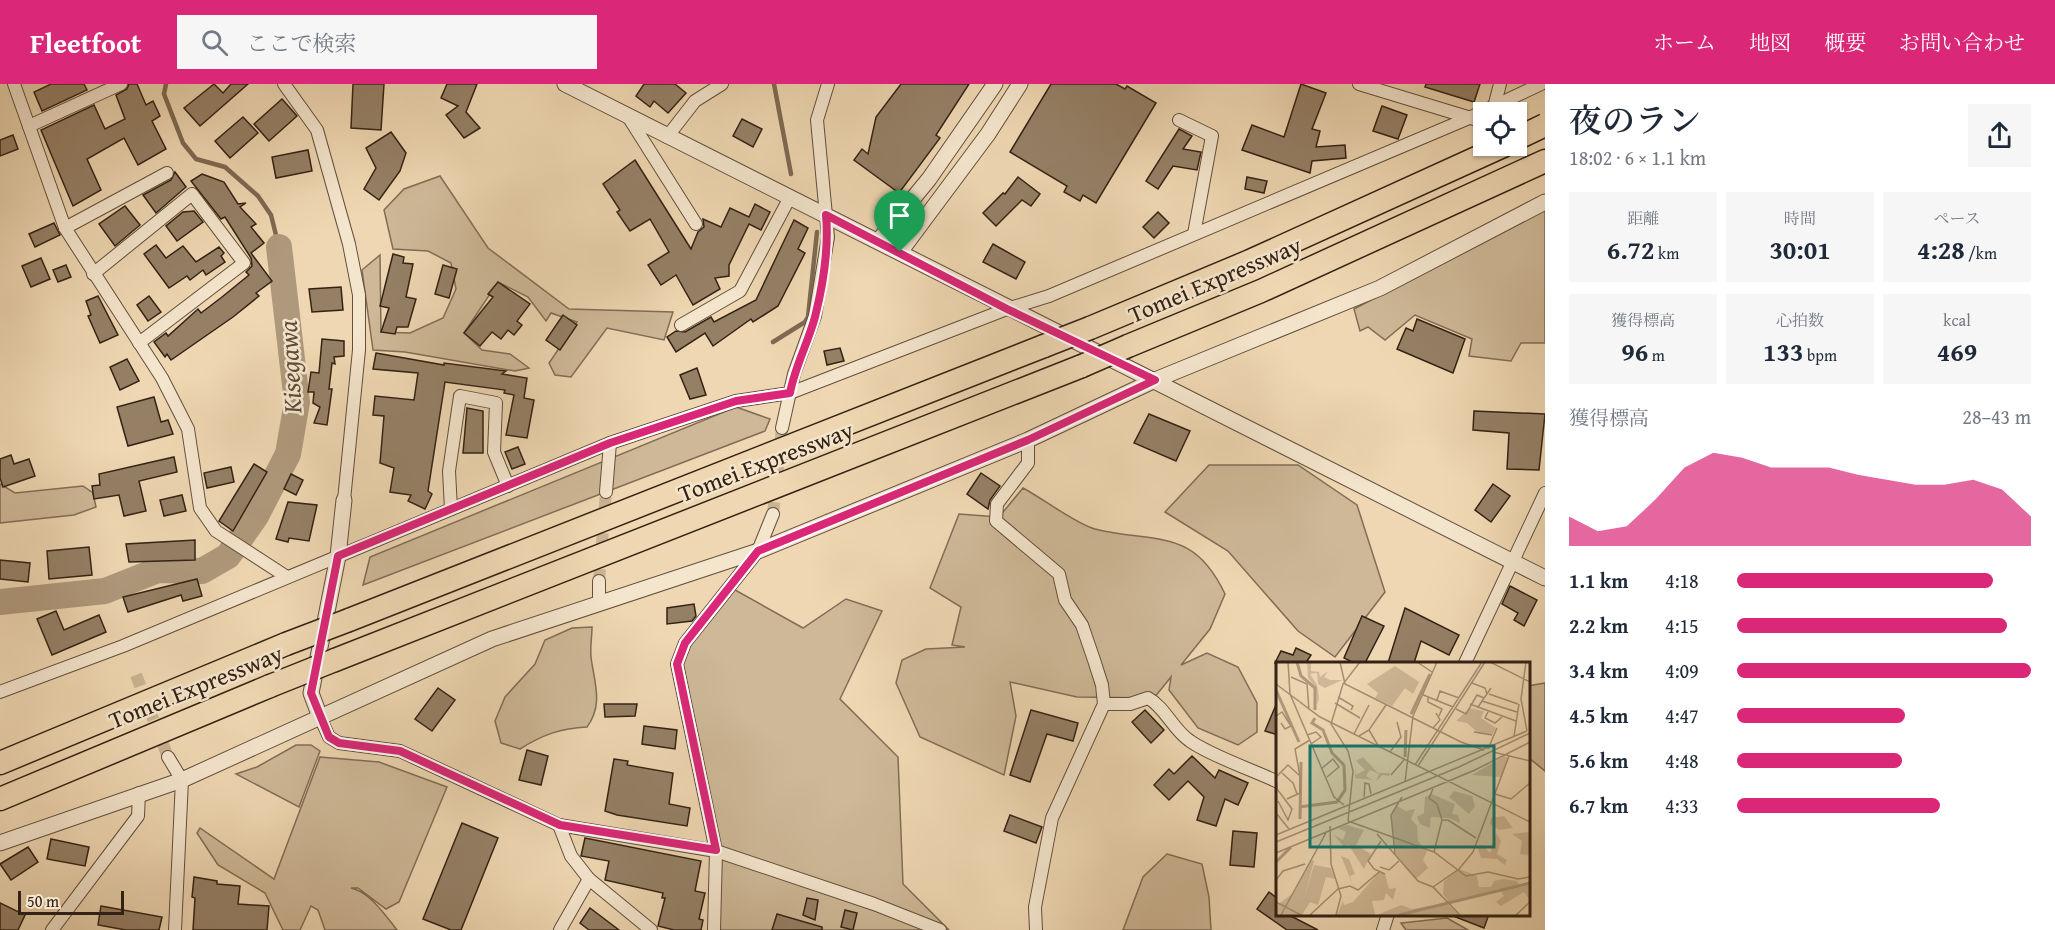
<!DOCTYPE html>
<html lang="ja">
<meta charset="utf-8">
<style>
:root{--surface:#fff;--page:#f6f6f7;--text:#1f2937;--muted:#747a83;--accent:#db2777}
body{margin:0;font-family:"Gentium Book Plus","Noto Serif JP",serif;background:var(--page);color:var(--text);height:100vh;display:flex;flex-direction:column;font-size:22px;white-space:nowrap}
*{box-sizing:border-box;margin:0}
p{font-size:20px;color:var(--muted)}
.icon{flex:none;width:33px;height:33px;fill:none;stroke:currentColor;stroke-width:2;stroke-linecap:round;stroke-linejoin:round}
.map{position:relative;flex:1;overflow:hidden}
.drawer{display:flex;flex-direction:column;background:var(--surface);width:510px}
.drawer>*{flex:none}
.controls{position:absolute;left:1473px;top:18px;display:grid;gap:12px}
.controls a{display:grid;place-items:center;width:54px;height:54px;border-radius:0px;background:var(--surface);box-shadow:0 2px 4px #0004;font-size:30px}
.scale{position:absolute;left:18px;bottom:15px;width:106px;box-sizing:border-box;padding-left:6px;border:3px solid #342214;border-top:0;font-size:16px;line-height:21px;white-space:nowrap;color:#342214;-webkit-text-stroke:4px #f4e5cd;paint-order:stroke}
.pin{position:absolute;display:grid;place-items:center;width:51px;height:51px;color:#fff;margin:-62px -26px;border-radius:50% 50% 50% 0;rotate:-45deg;box-shadow:0 0 6px #0007}
.pin .icon{rotate:45deg}
.round{display:grid;place-items:center;flex:none;width:63px;height:63px;border-radius:0px;background:var(--page)}
.headline{display:flex;align-items:center;justify-content:space-between;height:102px;padding:0 24px}
h1{font-size:33px;font-weight:600;line-height:45px}
.figures{display:grid;grid-template-columns:repeat(3,1fr);gap:9px;height:102px;padding:6px 24px}
.figures div{display:grid;align-content:center;border-radius:0px;background:var(--page);text-align:center}
.figures b{font-size:26px;font-weight:600}
.figures small{font-size:16px;font-weight:400}
.figures p{font-size:16px}
.chart{height:168px;padding:12px 24px}
.chart p{display:flex;justify-content:space-between}
.chart svg{width:100%;height:108px;margin-top:6px;fill:var(--accent);opacity:.7}
ul{padding:0 24px;list-style:none;font-size:20px}
li{display:grid;grid-template-columns:96px 72px 1fr;align-items:center;height:45px}
li i{height:15px;border-radius:8px;background:var(--accent)}
header{display:flex;align-items:center;gap:36px;box-sizing:border-box;height:84px;padding:0 30px;background:var(--accent);color:#fff}
header strong{font-size:28px}
nav{display:flex;gap:33px;margin-inline-start:auto;font-size:21px}
.search{width:420px;height:54px;background:var(--page);display:flex;align-items:center;gap:15px;box-sizing:border-box;padding:0 21px;border-radius:0px;color:var(--muted);font-size:22px}
main{display:flex;flex:1;min-height:0}
.map>svg:first-child{display:block}
.green{fill:#ceb897;stroke:#816d56;stroke-width:1.5}
.lines{fill:none;stroke-linecap:round;stroke-linejoin:round}
.stream{stroke:#7e6952;stroke-width:4.5}
.river{stroke:#af997c;stroke-width:26}
.building{fill:#958066;stroke:#342214;stroke-width:1.5}
.minor-tunnel{stroke:#c9b392;stroke-width:12;stroke-dasharray:12 6;stroke-linecap:butt}
.minor-casing{stroke:#624f3c;stroke-width:14}
.tertiary-casing{stroke:#624f3c;stroke-width:17}
.motorway-casing{stroke:#342214;stroke-width:25}
.minor{stroke:#f4e5cd;stroke-width:12}
.tertiary{stroke:#f4e5cd;stroke-width:15}
.motorway{stroke:#eed7b2;stroke-width:22}
.motorway-bridge-casing{stroke:#342214;stroke-width:25;stroke-linecap:butt}
.motorway-bridge{stroke:#eed7b2;stroke-width:22}
.route-casing{stroke:#fff;stroke-width:12}
.route{stroke:#db2777;stroke-width:8}
.labels{text-anchor:middle;stroke-width:5;stroke-linejoin:round;paint-order:stroke}
.street-label{font-size:24px;fill:#342214;stroke:#f4e5cd}
.water-label{font-size:26px;font-style:italic;fill:#5f4c38;stroke:#f4e5cd}
.inset-river{fill:none;stroke:#af997c;stroke-width:3}
.inset-road{fill:none;stroke:#a48f73;stroke-width:1.5}
.view{fill:#0f766e;fill-opacity:0.15;stroke:#0f766e;stroke-width:3}
.inset-edge{fill:none;stroke:#342214;stroke-width:3}
</style>
<header>
<strong>Fleetfoot</strong>
<div class="search"><svg class="icon" aria-label="search" viewBox="0 0 24 24"><circle cx="10" cy="10" r="6"/><path d="M15 15l6 6"/></svg>ここで検索</div>
<nav><a>ホーム</a><a>地図</a><a>概要</a><a>お問い合わせ</a></nav>
</header>
<main>
<div class="map">
<svg width="1545" height="846" viewBox="0 0 1545 846">
<rect width="100%" height="100%" fill="#eed7b2"/>
<filter id="stains"><feTurbulence type="fractalNoise" baseFrequency=".00333" numOctaves="4"/><feColorMatrix values="0 0 0 0 .2 0 0 0 0 .09 0 0 0 0 .02 0 0 0 .5 -.17"/></filter>
<radialGradient id="worn" r=".72"><stop offset=".6" stop-color="#630" stop-opacity="0"/><stop offset="1" stop-color="#630" stop-opacity=".3"/></radialGradient>
<g class="green">
<polygon points="440,92 488,164 569,225 673,228 664,256 607,244 571,293 555,291 549,279 577,238 551,229 546,237 528,213 498,198 464,249 482,266 510,270 529,284 515,287 405,268 373,266 362,186 380,171 381,248 410,249 443,234 456,205 451,179 428,167 393,165 384,126 404,105"/>
<polygon points="1545,124 1545,259 1521,259 1511,277 1469,272 1472,255 1415,231 1385,256 1368,243 1360,247 1354,225"/>
<polygon points="736,323 770,335 765,347 363,501 370,473"/>
<polygon points="1209,381 1298,381 1357,421 1385,508 1335,573 1298,547 1228,467 1165,428"/>
<polygon points="0,400 15,409 83,402 93,409 96,423 74,431 0,439"/>
<path d="M1023,404c19,10 53,36 72,41 60,15 98,-3 130,65l-15,35 -29,36 26,-12 31,14 19,36v29l-19,13 -40,-17 -29,-38 2,-13 -17,21 -77,-1 -67,-15 6,34 -12,59 -84,-38 -24,-54 6,-23 24,-11 39,-2 -13,-2 9,-38 -31,-19 29,-74 40,3z"/>
<polygon points="728,502 803,544 846,515 882,527 840,615 898,673 903,800 949,846 716,846 715,779 681,572"/>
<path d="M592,543c0,10 -2,20 -1,30 3,25 13,47 -4,70 -26,1 -45,8 -67,22l-19,-6 -6,-22 10,-24 30,-33 10,-24 27,-12z"/>
<polygon points="1545,599 1545,687 1529,674 1528,602"/>
<polygon points="296,661 311,661 320,667 299,723 236,690 257,683"/>
<path d="M320,673l59,5 68,25 -48,115 -13,7 -28,-21h-7c19,4 34,27 46,42h-72l-7,-20 -7,-4 -11,24h-17l-18,-37 -47,-28 -21,-32 3,-5 74,51z"/>
<polygon points="1167,770 1202,780 1209,813 1211,846 1123,846 1143,793"/>
<polygon points="1447,834 1468,846 1406,846 1401,839"/>
</g>
<g class="lines">
<g class="stream">
<polyline points="166,0 164,10 183,59 196,75 225,83 258,112 271,131 279,163"/>
<polyline points="774,0 791,90"/>
<polyline points="773,258 805,238 808,233 817,148"/>
</g>
<polyline class="river" points="0,518 105,507 158,486 202,487 228,472 256,432 288,370 297,318 279,163"/>
</g>
<g class="building">
<polygon points="51,0 84,0 87,6 42,27 34,8"/>
<polygon points="129,0 137,0 146,21 153,17 160,32 152,37 166,65 138,81 124,54 87,75 101,106 73,122 41,46 94,21 105,45 125,35 116,11 127,5"/>
<polygon points="214,0 223,9 231,0 248,0 200,42 184,24"/>
<polygon points="353,0 384,0 381,46 351,44"/>
<polygon points="447,0 477,0 466,28 480,44 464,54 446,31 458,22 441,14"/>
<polygon points="644,0 675,0 686,9 668,29 654,17 650,23 636,12"/>
<polygon points="901,0 969,0 936,51 940,54 899,109 854,76 862,65 868,70 876,33"/>
<polygon points="1051,0 1116,0 1125,5 1127,2 1156,19 1096,119 1083,111 1080,117 1064,108 1067,102 1010,68"/>
<polygon points="1301,0 1326,9 1312,45 1320,47 1316,63 1345,61 1346,74 1312,77 1310,89 1242,66 1252,41 1284,53"/>
<polygon points="1426,0 1480,0 1474,18 1425,3"/>
<polygon points="282,15 297,32 269,57 254,40"/>
<polygon points="1382,22 1407,31 1398,55 1373,47"/>
<polygon points="243,33 258,49 230,74 215,57"/>
<polygon points="742,35 762,45 753,63 733,52"/>
<polygon points="1179,45 1192,52 1183,65 1201,68 1197,86 1173,82 1158,105 1146,97"/>
<polygon points="391,48 406,69 400,87 379,116 364,105 376,84 366,64"/>
<polygon points="13,51 18,65 0,72 0,56"/>
<polygon points="308,66 312,87 276,94 272,73"/>
<polygon points="635,76 691,165 698,148 704,143 703,135 721,143 730,124 749,133 755,120 770,128 761,146 749,140 729,181 729,192 715,194 720,205 693,221 676,191 661,201 648,181 669,168 650,135 630,147 617,128 620,126 603,100"/>
<polygon points="175,88 186,103 156,129 143,111 171,96"/>
<polygon points="202,90 224,98 238,120 246,119 240,123 256,140 251,143 264,159 251,169 272,197 256,209 259,212 233,233 171,276 167,270 165,273 154,258 166,249 168,252 198,225 201,229 222,213 249,191 246,188 252,182 251,174 225,133 221,135 191,97"/>
<polygon points="1018,93 1040,110 1031,122 1022,116 996,142 983,129 1003,109 1005,110"/>
<polygon points="1247,93 1267,97 1264,109 1245,105"/>
<polygon points="125,122 140,141 115,162 99,140"/>
<polygon points="194,127 203,138 177,157 166,142 183,128"/>
<polygon points="1158,128 1169,139 1154,154 1143,143"/>
<polygon points="794,136 808,144 798,165 805,169 778,222 753,238 751,235 713,262 705,249 676,268 667,253 676,247 685,248 711,233 714,238 756,216"/>
<polygon points="54,139 60,151 35,163 29,150"/>
<polygon points="993,160 1025,178 1016,195 983,178"/>
<polygon points="156,161 166,174 183,162 196,178 219,163 224,169 221,172 225,178 206,191 203,186 190,196 187,192 169,204 144,170"/>
<polygon points="393,170 404,173 403,179 413,180 406,213 416,215 408,243 397,243 395,250 381,248 389,224 380,222"/>
<polygon points="41,174 50,195 31,203 22,182"/>
<polygon points="66,181 71,193 58,198 53,186"/>
<polygon points="443,181 457,185 449,214 435,210"/>
<polygon points="498,198 530,220 517,237 522,241 514,251 508,246 501,255 492,248 480,262 464,249 493,213 488,210"/>
<polygon points="341,203 343,226 312,228 309,205"/>
<polygon points="98,212 118,251 100,259 88,232 91,231 86,217"/>
<polygon points="149,212 161,228 148,237 137,221"/>
<polygon points="563,231 577,241 560,266 546,256"/>
<polygon points="1417,235 1465,255 1453,289 1397,265 1406,244 1413,247"/>
<polygon points="322,255 344,257 344,272 334,273 335,280 332,279 329,305 332,305 327,341 314,339 320,323 313,319 314,308 308,308 311,288 319,289"/>
<polygon points="840,264 844,277 827,281 824,267"/>
<polygon points="376,269 444,281 444,279 506,287 502,290 527,294 524,314 534,316 527,354 506,351 514,311 504,309 505,306 445,298 428,407 432,410 425,425 408,417 411,411 390,408 394,384 380,379 384,332 373,331 375,312 414,316 418,289 373,285"/>
<polygon points="127,275 139,297 120,306 110,283"/>
<polygon points="697,284 706,311 690,315 680,291"/>
<polygon points="154,313 161,338 168,336 173,350 128,362 117,323"/>
<polygon points="467,324 483,327 483,369 463,369"/>
<polygon points="1474,327 1545,330 1539,386 1507,385 1509,349 1473,346"/>
<polygon points="1149,330 1190,347 1176,377 1134,359"/>
<polygon points="518,363 525,380 512,385 505,368"/>
<polygon points="11,371 14,380 29,375 35,392 3,403 0,394 0,375"/>
<polygon points="174,373 177,388 139,397 146,427 124,432 119,411 94,415 92,402 100,401 99,390"/>
<polygon points="254,380 267,388 233,447 219,437"/>
<polygon points="231,383 234,398 207,404 204,389"/>
<polygon points="981,389 1000,402 990,416 988,425 967,410"/>
<polygon points="291,390 303,396 296,411 284,405"/>
<polygon points="1493,400 1510,412 1491,438 1475,426"/>
<polygon points="182,411 186,427 164,432 160,416"/>
<polygon points="288,418 317,421 309,457 289,454 288,458 276,455"/>
<polygon points="195,456 195,476 129,478 126,460"/>
<polygon points="89,463 92,491 49,495 47,467"/>
<polygon points="0,476 30,479 28,498 0,495"/>
<polygon points="197,495 202,512 183,517 181,511 128,528 123,513"/>
<polygon points="1510,502 1537,516 1524,542 1514,536 1518,529 1502,520"/>
<polygon points="694,520 696,532 692,537 667,540 667,524"/>
<polygon points="1405,524 1459,551 1449,571 1421,557 1414,579 1388,579"/>
<polygon points="56,527 64,546 99,531 106,548 52,571 37,535"/>
<polygon points="1362,532 1384,542 1365,579 1354,579 1344,574"/>
<polygon points="1296,564 1311,571 1307,577 1311,579 1275,579 1281,567 1293,571"/>
<polygon points="438,604 455,616 432,647 415,635"/>
<polygon points="1278,616 1278,651 1265,647"/>
<polygon points="604,620 637,620 635,632 605,633"/>
<polygon points="1031,626 1078,639 1073,657 1047,650 1030,698 1010,691"/>
<polygon points="1145,626 1164,646 1151,659 1132,638"/>
<polygon points="644,642 677,646 675,665 642,660"/>
<polygon points="527,666 548,672 541,701 519,696"/>
<polygon points="1192,672 1215,694 1219,686 1248,699 1238,721 1225,715 1216,742 1197,736 1204,713 1188,697 1169,716 1154,701 1169,685 1174,690"/>
<polygon points="614,675 628,677 627,681 673,689 669,720 690,724 687,742 617,731 605,727"/>
<polygon points="1010,731 1042,743 1036,759 1004,747"/>
<polygon points="462,739 498,754 461,846 451,846 423,835"/>
<polygon points="1233,747 1257,749 1254,783 1230,781"/>
<polygon points="585,754 701,777 695,807 705,809 699,835 703,836 701,846 674,846 658,842 665,814 662,814 663,809 605,796 609,777 581,772"/>
<polygon points="51,755 89,763 85,782 47,775"/>
<polygon points="28,763 38,778 11,796 0,780"/>
<polygon points="194,793 217,797 217,800 240,802 238,820 269,822 267,846 193,846 195,814 192,813"/>
<polygon points="1269,808 1278,815 1278,830 1287,830 1318,846 1287,846 1257,825"/>
<polygon points="807,814 818,816 815,836 803,831"/>
<polygon points="0,819 25,831 18,846 0,846"/>
<polygon points="101,822 162,833 159,846 126,846 98,841"/>
<polygon points="590,824 619,846 589,846 580,839"/>
<polygon points="845,826 857,829 853,846 841,843"/>
<polygon points="777,830 822,843 822,846 772,846"/>
<polygon points="1448,830 1489,830 1484,844"/>
</g>
<g class="lines">
<g class="minor-tunnel">
<polyline points="773,430 782,344"/>
<polyline points="599,497 606,408"/>
<polyline points="136,591 168,673"/>
</g>
<defs>
<g id="minor">
<polyline points="14,0 65,144 162,294 188,345 200,424 216,447 287,493"/>
<polyline points="284,0 317,46 349,160 359,211 359,266 344,416"/>
<polyline points="1359,0 1484,38"/>
<polyline points="1494,23 1500,0"/>
<polyline points="629,34 696,140"/>
<polyline points="1179,36 1212,52 1194,150"/>
<polyline points="29,42 121,0"/>
<polyline points="667,53 695,17 722,0"/>
<polyline points="65,144 167,89"/>
<polyline points="93,190 192,110 244,179 139,259"/>
<polyline points="681,241 740,207 789,115"/>
<polyline points="782,344 794,290 815,232 828,153 817,36 828,0"/>
<polyline points="1028,356 1028,379 997,420 996,437 1059,490 1065,516 1082,541 1094,576 1102,601 1104,620 1052,734 1035,823 1036,846"/>
<polyline points="606,408 610,359"/>
<polyline points="451,425 449,387 460,312 496,319 494,368 508,402"/>
<polyline points="599,497 599,519"/>
<polyline points="1465,579 1545,409"/>
<polyline points="0,608 123,562 610,359 736,317 790,309 1007,225 1049,212 1469,34 1541,0"/>
<path d="M1104,620h26l18,-6c17,9 25,32 42,43 21,15 63,29 88,41"/>
<polyline points="320,633 329,653 339,659 400,667 559,741 716,767 874,820 940,846"/>
<polyline points="168,673 182,696 175,846"/>
<polyline points="559,741 571,772 589,795 651,846"/>
<polyline points="52,846 138,732 139,709"/>
<polyline points="560,846 589,795"/>
<polyline points="714,846 716,767 677,580 685,559 758,467 773,430"/>
<polyline points="1383,846 1388,830"/>
</g>
<g id="tertiary">
<polyline points="565,0 1545,494"/>
<polyline points="879,156 929,95 995,0"/>
<polyline points="900,168 988,50 1020,0"/>
<polyline points="320,633 311,609 338,472 344,416"/>
<polyline points="0,759 182,696 492,555 758,467 1028,356 1155,296 1380,204 1545,118"/>
</g>
<g id="motorway">
<polyline points="1090,244 1250,177 1503,62"/>
<polyline points="1128,262 1261,207 1545,77"/>
<polyline points="349,536 1044,262"/>
<polyline points="335,576 1082,282"/>
<polyline points="0,679 286,560"/>
<polyline points="0,715 270,602"/>
</g>
</defs>
<use href="#minor" class="minor-casing"/>
<use href="#tertiary" class="tertiary-casing"/>
<use href="#motorway" class="motorway-casing"/>
<use href="#minor" class="minor"/>
<use href="#tertiary" class="tertiary"/>
<use href="#motorway" class="motorway"/>
<defs>
<g id="motorway-bridge">
<polyline points="1516,55 1545,41"/>
<polyline points="1044,262 1090,244"/>
<polyline points="1082,282 1128,262"/>
<polyline points="286,560 349,536"/>
<polyline points="270,602 335,576"/>
</g>
</defs>
<use href="#motorway-bridge" class="motorway-bridge-casing"/>
<use href="#motorway-bridge" class="motorway-bridge"/>
</g>
<g class="lines">
<defs>
<path id="route" d="M826,131l181,94 148,71 -127,60 -270,111 -73,92 -8,21 39,186 -156,-25 -160,-74 -61,-8 -10,-6 -18,-44 27,-137 272,-113 126,-42 54,-8c5,-27 18,-50 25,-76 8,-32 14,-69 11,-102z"/>
</defs>
<use href="#route" class="route-casing"/>
<use href="#route" class="route"/>
</g>
<g class="labels">
<g class="street-label">
<text transform="translate(1215 196) rotate(-23)" y="8">Tomei Expressway</text>
<text transform="translate(766 378) rotate(-21)" y="8">Tomei Expressway</text>
<text transform="translate(196 603) rotate(-22)" y="8">Tomei Expressway</text>
</g>
<g class="water-label">
<text transform="translate(290 283) rotate(-93)" y="9">Kisegawa</text>
</g>
</g>
<g transform="translate(1276 578)">
<rect width="254" height="254" fill="#eed7b2"/>
<path d="M31,0h4v9l8,1 1,5 8,-6 -4,6 6,3h12l-17,8 -7,-4 -1,-11 -7,1 7,11 2,13 -2,7 -1,-17 -8,-10zM119,4l24,16 -6,12 -8,-6 -13,18 -17,-8 3,-5 -11,-9zM194,46l14,3 -3,7 15,10 -4,7 -15,-3 -10,-9 -11,-2zM228,94l4,2 -7,19 -29,-2zM87,95l15,16h12l-1,3 -6,-1 -7,6 3,-7 -9,-4 -4,6 7,4 -18,-2 1,-12v9l9,-5 -9,-9zM178,129l18,5 3,10 -6,8 -20,-17zM156,132l23,10 -3,10 6,1 2,8 -11,-5 -18,-1 -1,11 -10,-4 -3,-7 7,-4 1,-16zM121,144l9,5 9,-2 -4,10 6,7 1,15 9,10 -4,9 5,8 -12,11 -20,-24 -5,-41zM228,154l9,12 -14,2 -9,-6 1,-6zM71,163l17,5 -8,15 15,9 -7,15 -16,-25 -3,4 -11,-13 9,5 3,-8 -8,-4zM253,170v23l-9,-1 2,-13 -10,-7zM220,171l5,8 -4,13 10,6 -2,5 -8,-6 -16,-1 -4,-12 6,-1 7,8zM65,194l8,3 6,15 -5,2 2,7zM35,197l3,2 -10,38 10,-34 17,3 4,11 -9,-2 -8,28 -8,-3 -8,13h-26v-9l16,-12zM183,207l18,7 2,11h12l3,-6 9,-2 14,2 3,6 9,-2v14l-5,-7 -23,14 -5,-4 8,-6 -5,-7 -50,13 -6,-8 1,-13zM103,210l6,2 4,15 7,-1 -3,12 -7,-7 -2,7 -12,1 3,14h-38l6,-14 1,4 9,-3zM170,241l13,12h-82l24,-10 11,4z" fill="#ceb897"/>
<path class="inset-river" d="M21,0l4,14 14,12v22M0,28l23,52M135,52l19,-40M39,56l-3,5 11,7 9,23 12,12M129,95l1,-27M23,145l38,-5 8,-12 -1,-25M24,157l1,-57M0,200l15,-15M123,253l131,-32"/>
<path class="inset-road" d="M12,0l2,32 44,103 10,8M64,0l5,22 116,58 23,8M141,0l15,10M214,0l40,20M250,0l-5,37 6,32M15,15l16,7 2,26M196,21l13,5 2,6M0,22l44,33 210,105M145,32l32,13M213,32l29,10M62,35l15,9 -2,4M152,36v4l14,7 -3,7M161,38l3,-9 19,7M206,39l35,11M59,41l25,15M194,42l8,3 13,-19M202,45l38,14M180,47l10,5 11,-19 7,3M212,50l-3,6 10,5 7,-6M0,54l6,-4 9,14 -6,3 -4,-6M157,66l7,-8 -4,-7M93,68l10,17M198,70l18,3M78,72l15,-29M31,73l9,-3 5,5 -10,7M83,74l10,-6 17,-25M238,74l5,-32M212,87l9,-21M114,90l11,-15 -4,-15M217,90l37,9M139,103l67,-103M142,104l67,-104M45,107l12,-10 6,8 -12,10M6,111l11,10 4,11M115,113l13,-15M24,114l-5,-27 15,-9M0,115l12,-12 12,11v17l-13,6M0,117l1,10 15,20 -4,11 -10,-19M129,120l8,-66 24,-54M157,127l-4,9 8,6 5,16 -8,32M219,132l16,5 19,-16M88,135l1,-14 4,1 2,10M0,151l13,16M166,158h6l28,18M72,159l86,31 32,24 22,-4 30,7 12,-2M72,159l5,-50 -5,-20 -17,-27 12,-40 17,-22M54,164l1,38 10,32 -5,19M101,172l41,47 15,6 27,28M0,173l251,-104M105,179l-13,20 6,8 11,5M0,180l183,-75 71,-34M0,191l199,-83 55,-28M119,192l-4,-39 11,-18M104,205l9,3 10,-9M0,218l7,-9 22,-7M157,225l26,-18 14,-17 36,-96M0,240l25,13M5,253l46,-84M34,253l28,-26 12,-3 8,4 21,-18M240,253l14,-13"/>
<path class="view" d="M34,84h184v101h-184z"/>
<rect width="254" height="254" class="inset-edge"/>
</g>
<rect width="100%" height="100%" filter="url(#stains)"/>
<rect width="100%" height="100%" fill="url(#worn)"/>
</svg>
<div class="controls">
<a><svg class="icon" aria-label="locate" viewBox="0 0 24 24"><circle cx="12" cy="12" r="6"/><path d="M12 2v4M12 18v4M2 12h4M18 12h4"/></svg></a>
</div>
<div class="scale">50 m</div>
<div class="pin" style="left:900px;top:168px;background:#1e9e55"><svg class="icon" aria-label="arrive" viewBox="0 0 24 24"><path d="M6 21V4h12l-3 4 3 4H6"/></svg></div>
</div>
<section class="drawer">
<div class="headline"><div><h1>夜のラン</h1><p>18:02 · 6 × 1.1 km</p></div><a class="round"><svg class="icon" aria-label="share" viewBox="0 0 24 24"><path d="M12 15V3M7 8l5-5 5 5M5 13v7h14v-7"/></svg></a></div>
<div class="figures">
<div><p>距離</p><b>6.72<small> km</small></b></div>
<div><p>時間</p><b>30:01</b></div>
<div><p>ペース</p><b>4:28<small> /km</small></b></div>
</div>
<div class="figures">
<div><p>獲得標高</p><b>96<small> m</small></b></div>
<div><p>心拍数</p><b>133<small> bpm</small></b></div>
<div><p>kcal</p><b>469</b></div>
</div>
<div class="chart"><p><span>獲得標高</span>28–43 m</p>
<svg viewBox="0 0 160 44" preserveAspectRatio="none"><path d="M0 44V32L10 38L20 36L30 25L40 12L50 6L60 8L70 12L80 12L90 12L100 15L110 17L120 19L130 19L140 17L150 21L160 32V44z"/></svg>
</div>
<ul>
<li><b>1.1 km</b>4:18<i style="width:87%"></i></li>
<li><b>2.2 km</b>4:15<i style="width:92%"></i></li>
<li><b>3.4 km</b>4:09<i style="width:100%"></i></li>
<li><b>4.5 km</b>4:47<i style="width:57%"></i></li>
<li><b>5.6 km</b>4:48<i style="width:56%"></i></li>
<li><b>6.7 km</b>4:33<i style="width:69%"></i></li>
</ul>
</section>
</main>
